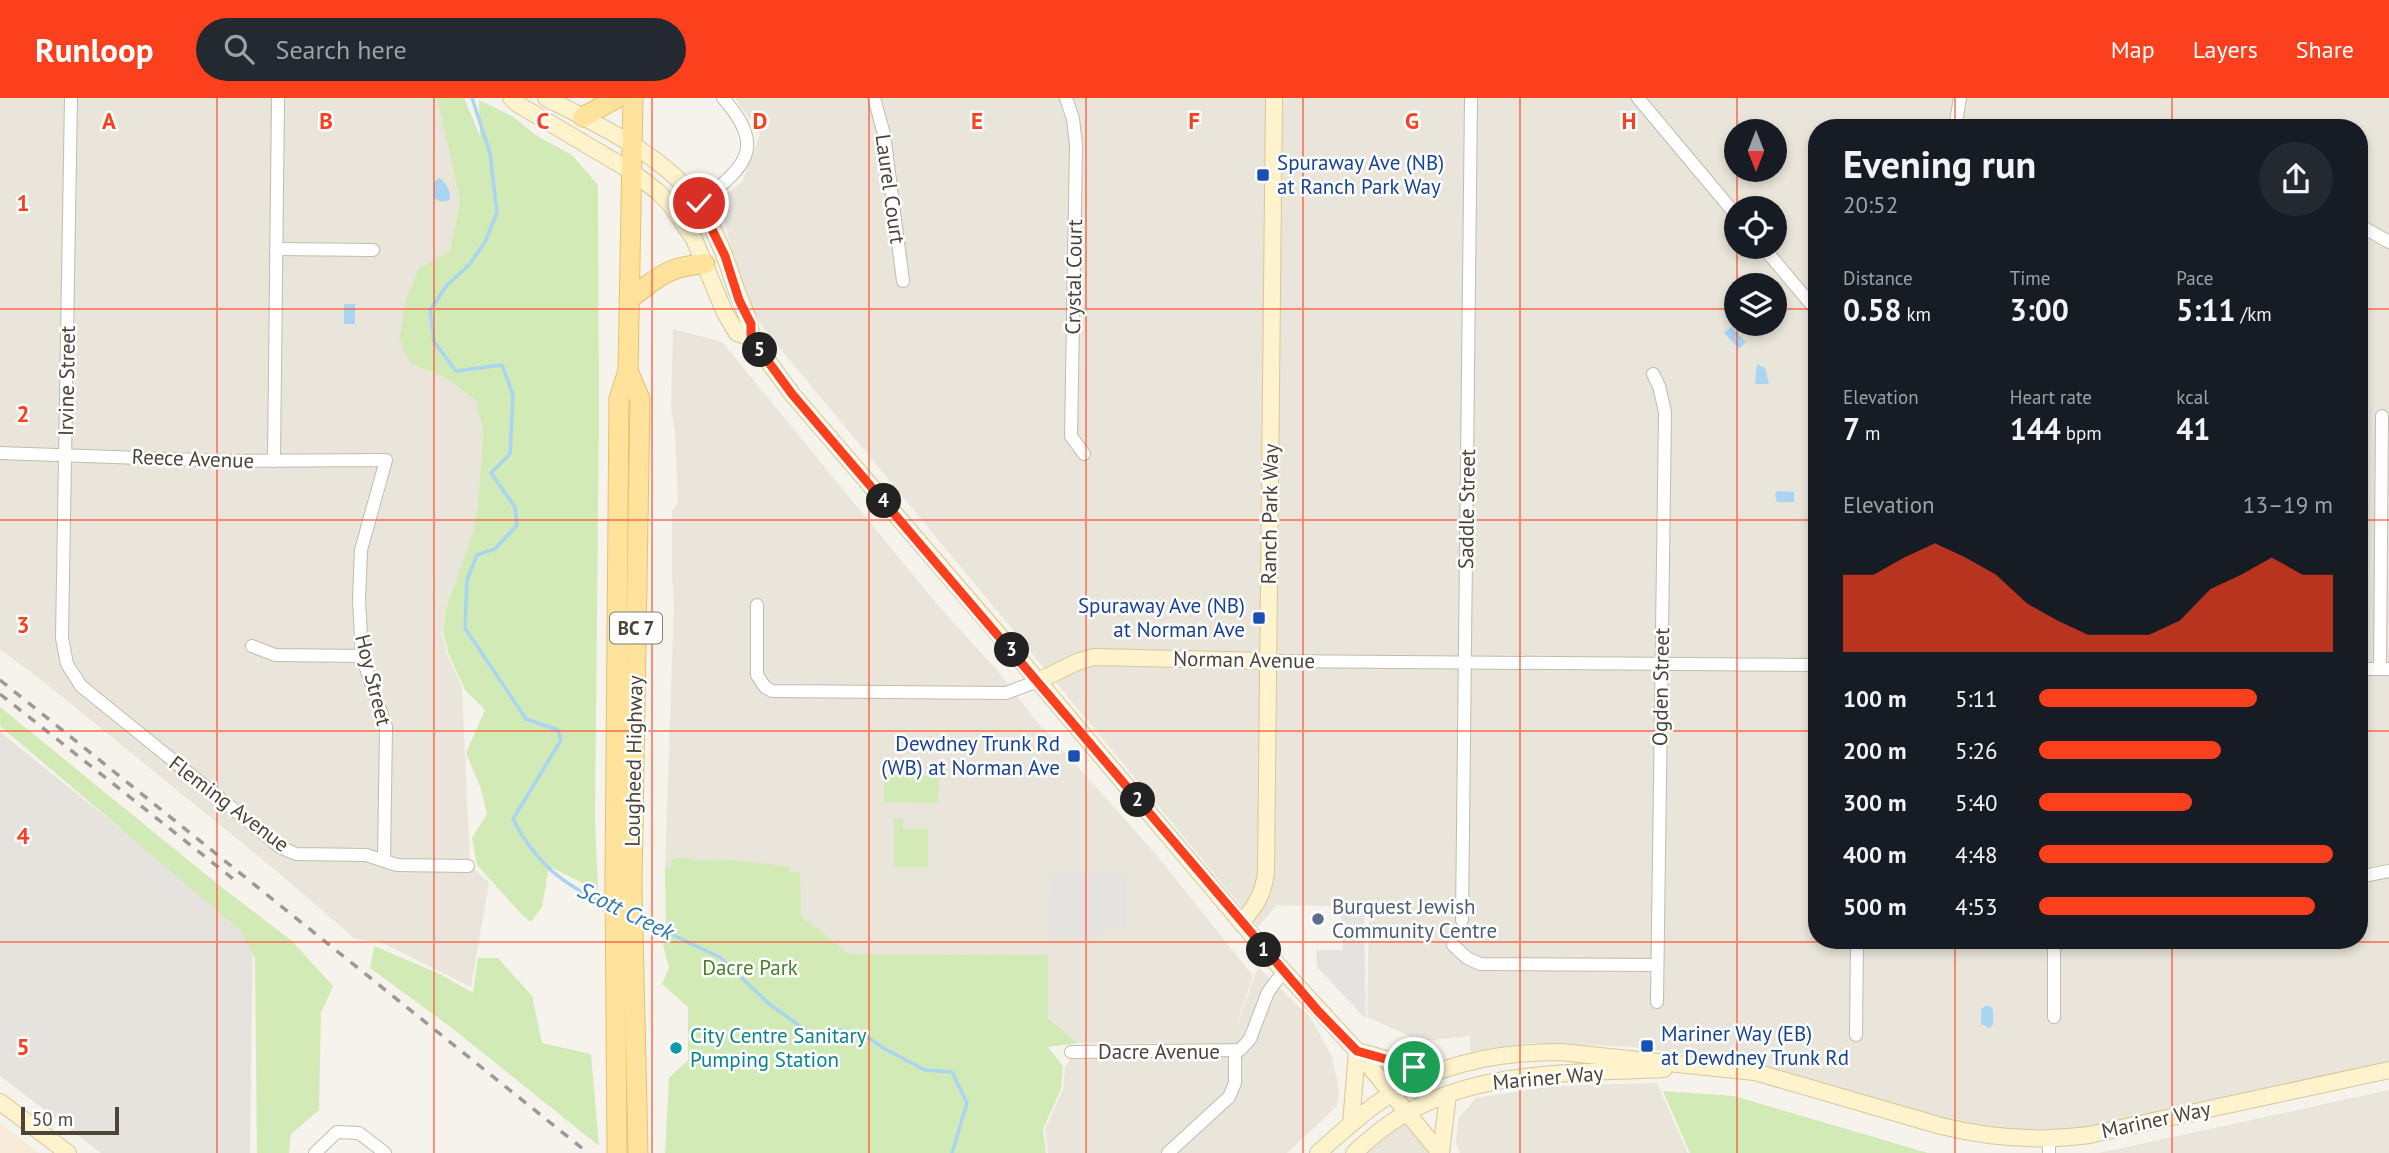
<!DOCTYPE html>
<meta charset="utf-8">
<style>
:root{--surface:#171b24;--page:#242831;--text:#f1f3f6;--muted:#9ea1a6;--accent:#fc3f1d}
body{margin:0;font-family:"PT Sans",sans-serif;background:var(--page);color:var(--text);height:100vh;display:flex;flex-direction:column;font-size:26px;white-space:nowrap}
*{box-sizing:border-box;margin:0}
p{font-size:23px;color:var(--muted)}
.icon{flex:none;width:38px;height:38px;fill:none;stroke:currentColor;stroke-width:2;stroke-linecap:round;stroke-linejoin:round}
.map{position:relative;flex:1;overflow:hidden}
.drawer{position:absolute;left:1808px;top:21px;width:560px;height:830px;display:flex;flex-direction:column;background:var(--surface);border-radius:28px;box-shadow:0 4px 10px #0003}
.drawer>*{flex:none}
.needle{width:46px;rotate:180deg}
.buttons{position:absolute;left:1724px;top:21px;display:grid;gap:14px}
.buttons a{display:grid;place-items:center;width:63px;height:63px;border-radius:50%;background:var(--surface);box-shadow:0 4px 10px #0003;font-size:35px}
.scale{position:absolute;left:21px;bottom:18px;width:98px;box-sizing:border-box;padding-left:7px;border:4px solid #4b4439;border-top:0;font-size:19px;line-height:24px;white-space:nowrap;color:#4b4439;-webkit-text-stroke:5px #fff;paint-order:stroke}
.pin{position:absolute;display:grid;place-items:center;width:60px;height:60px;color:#fff;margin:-30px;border:4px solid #fff;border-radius:50%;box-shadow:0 2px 7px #0007}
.km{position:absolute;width:35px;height:35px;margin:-18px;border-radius:50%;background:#222;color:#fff;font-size:19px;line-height:35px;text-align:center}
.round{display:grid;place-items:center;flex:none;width:74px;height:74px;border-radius:37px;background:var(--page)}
.headline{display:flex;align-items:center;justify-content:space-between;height:119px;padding:0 35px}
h1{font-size:38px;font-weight:700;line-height:52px}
.figures{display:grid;grid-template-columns:repeat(3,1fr);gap:10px;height:119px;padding:7px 35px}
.figures div{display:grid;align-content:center}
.figures b{font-size:30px;font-weight:700}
.figures small{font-size:19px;font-weight:400}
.figures p{font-size:19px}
.chart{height:196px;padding:14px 35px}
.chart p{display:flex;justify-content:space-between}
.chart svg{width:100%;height:126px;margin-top:7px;fill:var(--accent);opacity:.7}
ul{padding:0 35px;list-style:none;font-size:23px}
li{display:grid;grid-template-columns:112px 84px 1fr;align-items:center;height:52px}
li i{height:18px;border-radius:9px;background:var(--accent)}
header{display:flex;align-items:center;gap:42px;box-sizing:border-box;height:98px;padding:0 35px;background:var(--accent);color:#fff}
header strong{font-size:33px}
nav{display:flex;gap:38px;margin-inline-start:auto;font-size:24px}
.search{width:490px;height:63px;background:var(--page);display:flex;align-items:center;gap:18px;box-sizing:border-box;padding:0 24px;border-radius:38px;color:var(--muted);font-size:26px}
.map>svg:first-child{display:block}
.residential{fill:#eae5da;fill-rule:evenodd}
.commercial{fill:#f7ead8}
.industrial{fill:#e6e2dd}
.green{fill:#d2eab5}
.parking{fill:#e5e3e0}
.water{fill:#a9d4f2}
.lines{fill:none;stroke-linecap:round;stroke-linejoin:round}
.stream{stroke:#a9d4f2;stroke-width:3.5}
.street-casing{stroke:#c2bbae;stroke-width:14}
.secondary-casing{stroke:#d6c79b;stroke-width:18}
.primary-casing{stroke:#e6c16a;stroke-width:21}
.street{stroke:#fff;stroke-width:12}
.secondary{stroke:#fff3cd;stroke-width:16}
.primary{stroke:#ffe39c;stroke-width:19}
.rail{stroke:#9a9a9a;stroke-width:3.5;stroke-dasharray:9 9;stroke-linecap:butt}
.route-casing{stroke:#fff;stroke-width:14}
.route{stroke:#fc3f1d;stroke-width:9}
.grid{fill:none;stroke:#fc3f1d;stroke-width:2;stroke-opacity:0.55}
.transit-dot{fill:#1a4fb4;stroke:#fff;stroke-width:2.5}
.service-dot{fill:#5c6f8a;stroke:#fff;stroke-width:2.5}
.culture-dot{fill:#0f9aa8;stroke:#fff;stroke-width:2.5}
.labels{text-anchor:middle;stroke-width:5;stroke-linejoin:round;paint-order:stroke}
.shield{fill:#fff;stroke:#817c74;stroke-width:2}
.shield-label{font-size:19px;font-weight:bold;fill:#4b4439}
.transit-label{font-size:21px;fill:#164399;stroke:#fff;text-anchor:start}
.street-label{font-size:21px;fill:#4b4439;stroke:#fff}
.service-label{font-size:21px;fill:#4e5e75;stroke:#fff;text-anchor:start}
.park-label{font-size:21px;fill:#4a7f2a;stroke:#fff}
.culture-label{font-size:21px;fill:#0d838f;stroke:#fff;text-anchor:start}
.water-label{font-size:23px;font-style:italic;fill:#2e7ab2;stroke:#fff}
.grid-label{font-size:23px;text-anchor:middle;font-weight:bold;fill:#fc3f1d;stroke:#fff;stroke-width:5;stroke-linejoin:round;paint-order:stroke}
</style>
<header>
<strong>Runloop</strong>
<div class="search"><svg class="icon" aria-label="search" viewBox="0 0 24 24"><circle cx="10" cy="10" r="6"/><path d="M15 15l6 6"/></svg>Search here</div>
<nav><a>Map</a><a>Layers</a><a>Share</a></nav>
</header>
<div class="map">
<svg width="2389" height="1055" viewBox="0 0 2389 1055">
<rect width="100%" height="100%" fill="#f6f3ec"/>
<g class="residential">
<polygon points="0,0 437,0 460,103 450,153 419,170 411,265 446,280 476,303 483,334 478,406 473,435 446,508 442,535 448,558 462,589 470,767 489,785 471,889 381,844 355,841 279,775 49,588 0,551"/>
<path d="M735,0h1654v968l-314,67 -65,2 -64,-11 -195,-61 -118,-16 -104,-4 -59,9v-16l-49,5 -54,-24 2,-110 -92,-2 -19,22 -502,-608 -24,-68 -13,-51 24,-19 17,-47zM1816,30h543v812h-543zM1736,33h38v39h-38zM1736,110h38v39h-38zM1736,187h38v39h-38z"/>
<polygon points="673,231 722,244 940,510 996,571 1034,620 1154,754 1253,878 1230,947 1258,869 1310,919 1332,959 1339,992 1337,1008 1287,1055 1048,1055 1045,1031 1063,991 1065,969 1079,949 1222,946 1078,945 1048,919 1048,857 850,856 801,818 799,774 665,769 674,504 672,477 672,413 678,405 675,334 671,312"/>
<polygon points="1657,985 1688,1055 1460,1055 1456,1046 1458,1021 1476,1000 1553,988"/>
<polygon points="2389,992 2389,1055 2098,1055 2141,1046"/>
<polygon points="1403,1017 1434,1055 1358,1055"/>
</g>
<polygon class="commercial" points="0,1025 39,1055 0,1055"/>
<polygon class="industrial" points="0,634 253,837 250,1055 101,1055 0,978"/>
<g class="green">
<polygon points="437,0 464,0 480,38 479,2 512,18 537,38 572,57 598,87 599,315 595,721 598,793 549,768 542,809 531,824 523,818 477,767 472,740 487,716 481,691 466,655 485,612 465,592 449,557 443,534 446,509 473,435 478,406 483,334 476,303 446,280 410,265 399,241 407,199 419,170 450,153 460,103"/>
<polygon points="0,609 220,788 292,843 333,888 321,915 319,1012 291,1036 289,1055 257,1055 255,861 240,832 0,628"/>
<polygon points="884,677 939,678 938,705 884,704"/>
<polygon points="894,721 903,721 903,731 928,731 928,769 894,769"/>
<polygon points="683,759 700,763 732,762 790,769 790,774 800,774 801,818 850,856 1048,857 1048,920 1078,945 1048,949 1063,968 1061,991 1043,1031 1046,1055 665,1055 669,980 688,962 688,909 662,886 669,870 663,847 666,836 665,769 671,769 671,762"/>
<polygon points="374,848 440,876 473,895 478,860 498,860 532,898 542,945 591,956 599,1048 452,930 370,870"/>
<polygon points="1663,993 1734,998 1928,1055 1690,1055"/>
</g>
<g class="parking">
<polygon points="1049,776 1127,777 1127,831 1101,831 1101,839 1048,839"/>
<polygon points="1364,811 1366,921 1317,869 1316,852 1343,852 1341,813"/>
</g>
<g class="water">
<path d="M439,80c6,3 12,14 11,21 -5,4 -12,3 -17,-2l1,-14z"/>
<rect x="344" y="206" width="11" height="20"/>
<polygon points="1731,229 1746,244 1739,251 1724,235"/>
<polygon points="1757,266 1765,270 1769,286 1755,286"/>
<polygon points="1777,393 1794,394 1794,404 1777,404 1775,397"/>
<polygon points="1985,908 1990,908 1993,912 1993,927 1989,930 1981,926 1981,911"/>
</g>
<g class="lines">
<g class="stream">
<path d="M472,0l18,55 7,60 -12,29 -16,23 -22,20 -17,25 4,32 22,29 46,-6 11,30 -3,59 -19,19 24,34 2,18 -22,24 -18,6 -10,25 -2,48 61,91 32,11 3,10 -48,79c23,46 50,64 94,87"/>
<polyline points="640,821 721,860 768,905 815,939 839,932 863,936 885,951 925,972 952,974 967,1005 952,1055"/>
</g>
<defs>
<g id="street">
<polyline points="71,0 62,540 67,566 81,588 280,749 296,756 366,757 397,767 468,768"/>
<polyline points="874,0 884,36 903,183"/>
<polyline points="1066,0 1073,21 1076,47 1071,338 1084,356"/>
<polyline points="1638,0 1736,117"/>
<polyline points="1955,30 1960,0"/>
<path d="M699,105c44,-35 70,-53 24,-105"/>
<polyline points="2359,127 2389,144"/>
<polyline points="1763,149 1816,212"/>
<polyline points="276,151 373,152"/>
<polyline points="1653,276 1659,288 1665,314 1657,904"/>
<polyline points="0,355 226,363 386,362 361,452 359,501 362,558 386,629 384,763"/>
<polyline points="274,363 278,0"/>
<polyline points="757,507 757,577 765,589 772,593 1006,595 1038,583"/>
<polyline points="252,548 275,557 362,558"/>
<polyline points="1269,563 1816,567"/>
<polyline points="2359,571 2389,571"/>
<polyline points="2380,571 2382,318"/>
<polyline points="2359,779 2389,773"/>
<polyline points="1462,822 1471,0"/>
<polyline points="2054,846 2072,842"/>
<polyline points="1453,847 1467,860 1480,866 1657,867"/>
<polyline points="2054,919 2054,842"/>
<polyline points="1856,937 1857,842"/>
<polyline points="1071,954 1240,952 1250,941 1268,894 1283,874"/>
<polyline points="315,1055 337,1034 359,1035 385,1055"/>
<polyline points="1168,1055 1229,999 1235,985 1235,953"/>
<polyline points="2049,1055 2049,1041"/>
</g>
<g id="secondary">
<polyline points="511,0 516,5 631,73 657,93 671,107 694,141 725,215 737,235 751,240 792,296 1017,558 1267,855 1357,953 1440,1055"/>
<path d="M546,0c49,25 122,59 153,106 16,24 26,51 35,79 6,19 17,36 17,55"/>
<polyline points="1038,583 1077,564 1094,559 1269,563"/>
<path d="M1241,825c14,-16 22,-28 25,-50l8,-775"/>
<polyline points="1357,953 1436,975"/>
<polyline points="0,1004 68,1055"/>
<polyline points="1351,1026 1357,953"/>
<path d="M1318,1055c19,-17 38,-34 58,-49 54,-39 120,-52 185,-52l194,20 186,54c49,12 98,16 148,9l300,-65"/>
<path d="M1354,1055c12,-11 24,-22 38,-31 80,-54 179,-48 272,-53"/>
<polyline points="1441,1055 1448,996"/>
</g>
<g id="primary">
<polyline points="583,19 617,0"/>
<path d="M629,201c29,-21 38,-33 76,-35"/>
<polyline points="628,273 640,301 632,789 638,1055"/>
<polyline points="617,1055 615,780 619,301 628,273 633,0"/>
</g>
</defs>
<use href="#street" class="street-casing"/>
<use href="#secondary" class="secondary-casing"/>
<use href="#primary" class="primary-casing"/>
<use href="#street" class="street"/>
<use href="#secondary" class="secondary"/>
<use href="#primary" class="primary"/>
<g class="rail">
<polyline points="0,582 588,1055"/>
<polyline points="0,596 237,784"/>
</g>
</g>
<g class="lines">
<defs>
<polyline id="route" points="699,105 725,158 739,202 751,226 751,240 792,296 1318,913 1357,953 1414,969"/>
</defs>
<use href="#route" class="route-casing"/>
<use href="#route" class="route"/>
</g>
<path class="grid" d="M217,0v1055M434,0v1055M652,0v1055M869,0v1055M1086,0v1055M1303,0v1055M1520,0v1055M1737,0v33M1955,0v30M2172,0v30M1737,72v38M1737,149v38M0,211h1736M1774,211h42M2359,211h30M1737,226v829M0,422h1816M2359,422h30M0,633h1816M2359,633h30M1955,842v213M2172,842v213M0,844h2389"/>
<g class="transit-dot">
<rect x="1256" y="70" width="14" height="14" rx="3.5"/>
<rect x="1252" y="513" width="14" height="14" rx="3.5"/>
<rect x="1067" y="651" width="14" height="14" rx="3.5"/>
<rect x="1640" y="941" width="14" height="14" rx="3.5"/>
</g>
<circle class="service-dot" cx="1318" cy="821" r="7"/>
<circle class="culture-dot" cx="676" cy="950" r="7"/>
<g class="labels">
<rect class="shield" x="610" y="514.5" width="52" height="31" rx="5"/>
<g class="shield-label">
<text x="636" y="537">BC 7</text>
</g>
<g class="transit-label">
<text x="1277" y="72">Spuraway Ave (NB)<tspan x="1277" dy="24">at Ranch Park Way</tspan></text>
<text x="1245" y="515" text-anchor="end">Spuraway Ave (NB)<tspan x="1245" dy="24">at Norman Ave</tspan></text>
<text x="1060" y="653" text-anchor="end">Dewdney Trunk Rd<tspan x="1060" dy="24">(WB) at Norman Ave</tspan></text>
<text x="1661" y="943">Mariner Way (EB)<tspan x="1661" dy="24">at Dewdney Trunk Rd</tspan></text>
</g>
<g class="street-label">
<text transform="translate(890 91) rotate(82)" y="7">Laurel Court</text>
<text transform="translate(1074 179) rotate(-89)" y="7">Crystal Court</text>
<text transform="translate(67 283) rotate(-89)" y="7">Irvine Street</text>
<text transform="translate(193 361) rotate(2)" y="7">Reece Avenue</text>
<text transform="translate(1467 411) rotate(-89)" y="7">Saddle Street</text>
<text transform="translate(1270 416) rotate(-89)" y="7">Ranch Park Way</text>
<text transform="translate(1244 562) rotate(1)" y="7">Norman Avenue</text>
<text transform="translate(373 582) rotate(76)" y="7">Hoy Street</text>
<text transform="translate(1661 589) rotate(-89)" y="7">Ogden Street</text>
<text transform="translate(634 663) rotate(-89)" y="7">Lougheed Highway</text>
<text transform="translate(229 706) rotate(37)" y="7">Fleming Avenue</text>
<text x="1159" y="961">Dacre Avenue</text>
<text transform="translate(1548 980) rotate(-5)" y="7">Mariner Way</text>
<text transform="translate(2156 1022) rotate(-12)" y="7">Mariner Way</text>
</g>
<g class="service-label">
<text x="1332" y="816">Burquest Jewish<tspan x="1332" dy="24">Community Centre</tspan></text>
</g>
<g class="park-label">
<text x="750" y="877">Dacre Park</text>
</g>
<g class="culture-label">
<text x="690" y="945">City Centre Sanitary<tspan x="690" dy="24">Pumping Station</tspan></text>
</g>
<g class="water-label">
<text transform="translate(626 813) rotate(26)" y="8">Scott Creek</text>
</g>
</g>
<g class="grid-label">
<text x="109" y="31">A</text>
<text x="326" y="31">B</text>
<text x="543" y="31">C</text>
<text x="760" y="31">D</text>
<text x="977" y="31">E</text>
<text x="1194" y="31">F</text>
<text x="1412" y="31">G</text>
<text x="1629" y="31">H</text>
<text x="23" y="113">1</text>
<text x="23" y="324">2</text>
<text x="23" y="535">3</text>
<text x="23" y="746">4</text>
<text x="23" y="957">5</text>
</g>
</svg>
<div class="buttons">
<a><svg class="needle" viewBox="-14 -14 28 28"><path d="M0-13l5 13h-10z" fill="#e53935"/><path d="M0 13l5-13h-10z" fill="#9ea1a6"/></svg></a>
<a><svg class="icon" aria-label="locate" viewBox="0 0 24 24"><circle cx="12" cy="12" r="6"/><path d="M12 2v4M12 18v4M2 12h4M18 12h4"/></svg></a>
<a><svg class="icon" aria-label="layers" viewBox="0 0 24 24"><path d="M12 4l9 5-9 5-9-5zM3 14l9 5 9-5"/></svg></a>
</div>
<div class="scale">50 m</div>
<div class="pin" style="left:1414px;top:969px;background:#1e9e55"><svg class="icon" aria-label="arrive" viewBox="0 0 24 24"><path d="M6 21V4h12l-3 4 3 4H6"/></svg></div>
<div class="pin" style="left:699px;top:105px;background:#d93025"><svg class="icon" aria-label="check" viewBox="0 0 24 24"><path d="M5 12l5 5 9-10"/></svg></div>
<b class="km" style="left:1264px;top:852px">1</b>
<b class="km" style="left:1138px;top:702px">2</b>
<b class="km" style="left:1012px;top:552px">3</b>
<b class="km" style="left:884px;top:403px">4</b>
<b class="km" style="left:760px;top:252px">5</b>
<section class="drawer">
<div class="headline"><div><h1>Evening run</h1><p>20:52</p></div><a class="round"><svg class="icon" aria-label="share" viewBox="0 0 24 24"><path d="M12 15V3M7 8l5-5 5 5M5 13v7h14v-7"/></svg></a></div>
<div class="figures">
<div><p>Distance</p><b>0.58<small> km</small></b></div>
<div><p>Time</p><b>3:00</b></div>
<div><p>Pace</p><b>5:11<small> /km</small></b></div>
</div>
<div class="figures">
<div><p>Elevation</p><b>7<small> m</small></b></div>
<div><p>Heart rate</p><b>144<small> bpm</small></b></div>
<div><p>kcal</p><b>41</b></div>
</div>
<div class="chart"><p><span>Elevation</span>13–19 m</p>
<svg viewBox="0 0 160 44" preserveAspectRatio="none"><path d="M0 44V17L10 17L20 11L30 6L40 11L50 17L60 27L70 33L80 38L90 38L100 38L110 33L120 22L130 17L140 11L150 17L160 17V44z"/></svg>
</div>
<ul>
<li><b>100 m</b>5:11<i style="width:74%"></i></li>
<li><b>200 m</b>5:26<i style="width:62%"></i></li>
<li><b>300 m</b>5:40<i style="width:52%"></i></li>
<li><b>400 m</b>4:48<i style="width:100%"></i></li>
<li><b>500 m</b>4:53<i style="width:94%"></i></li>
</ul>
</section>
</div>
